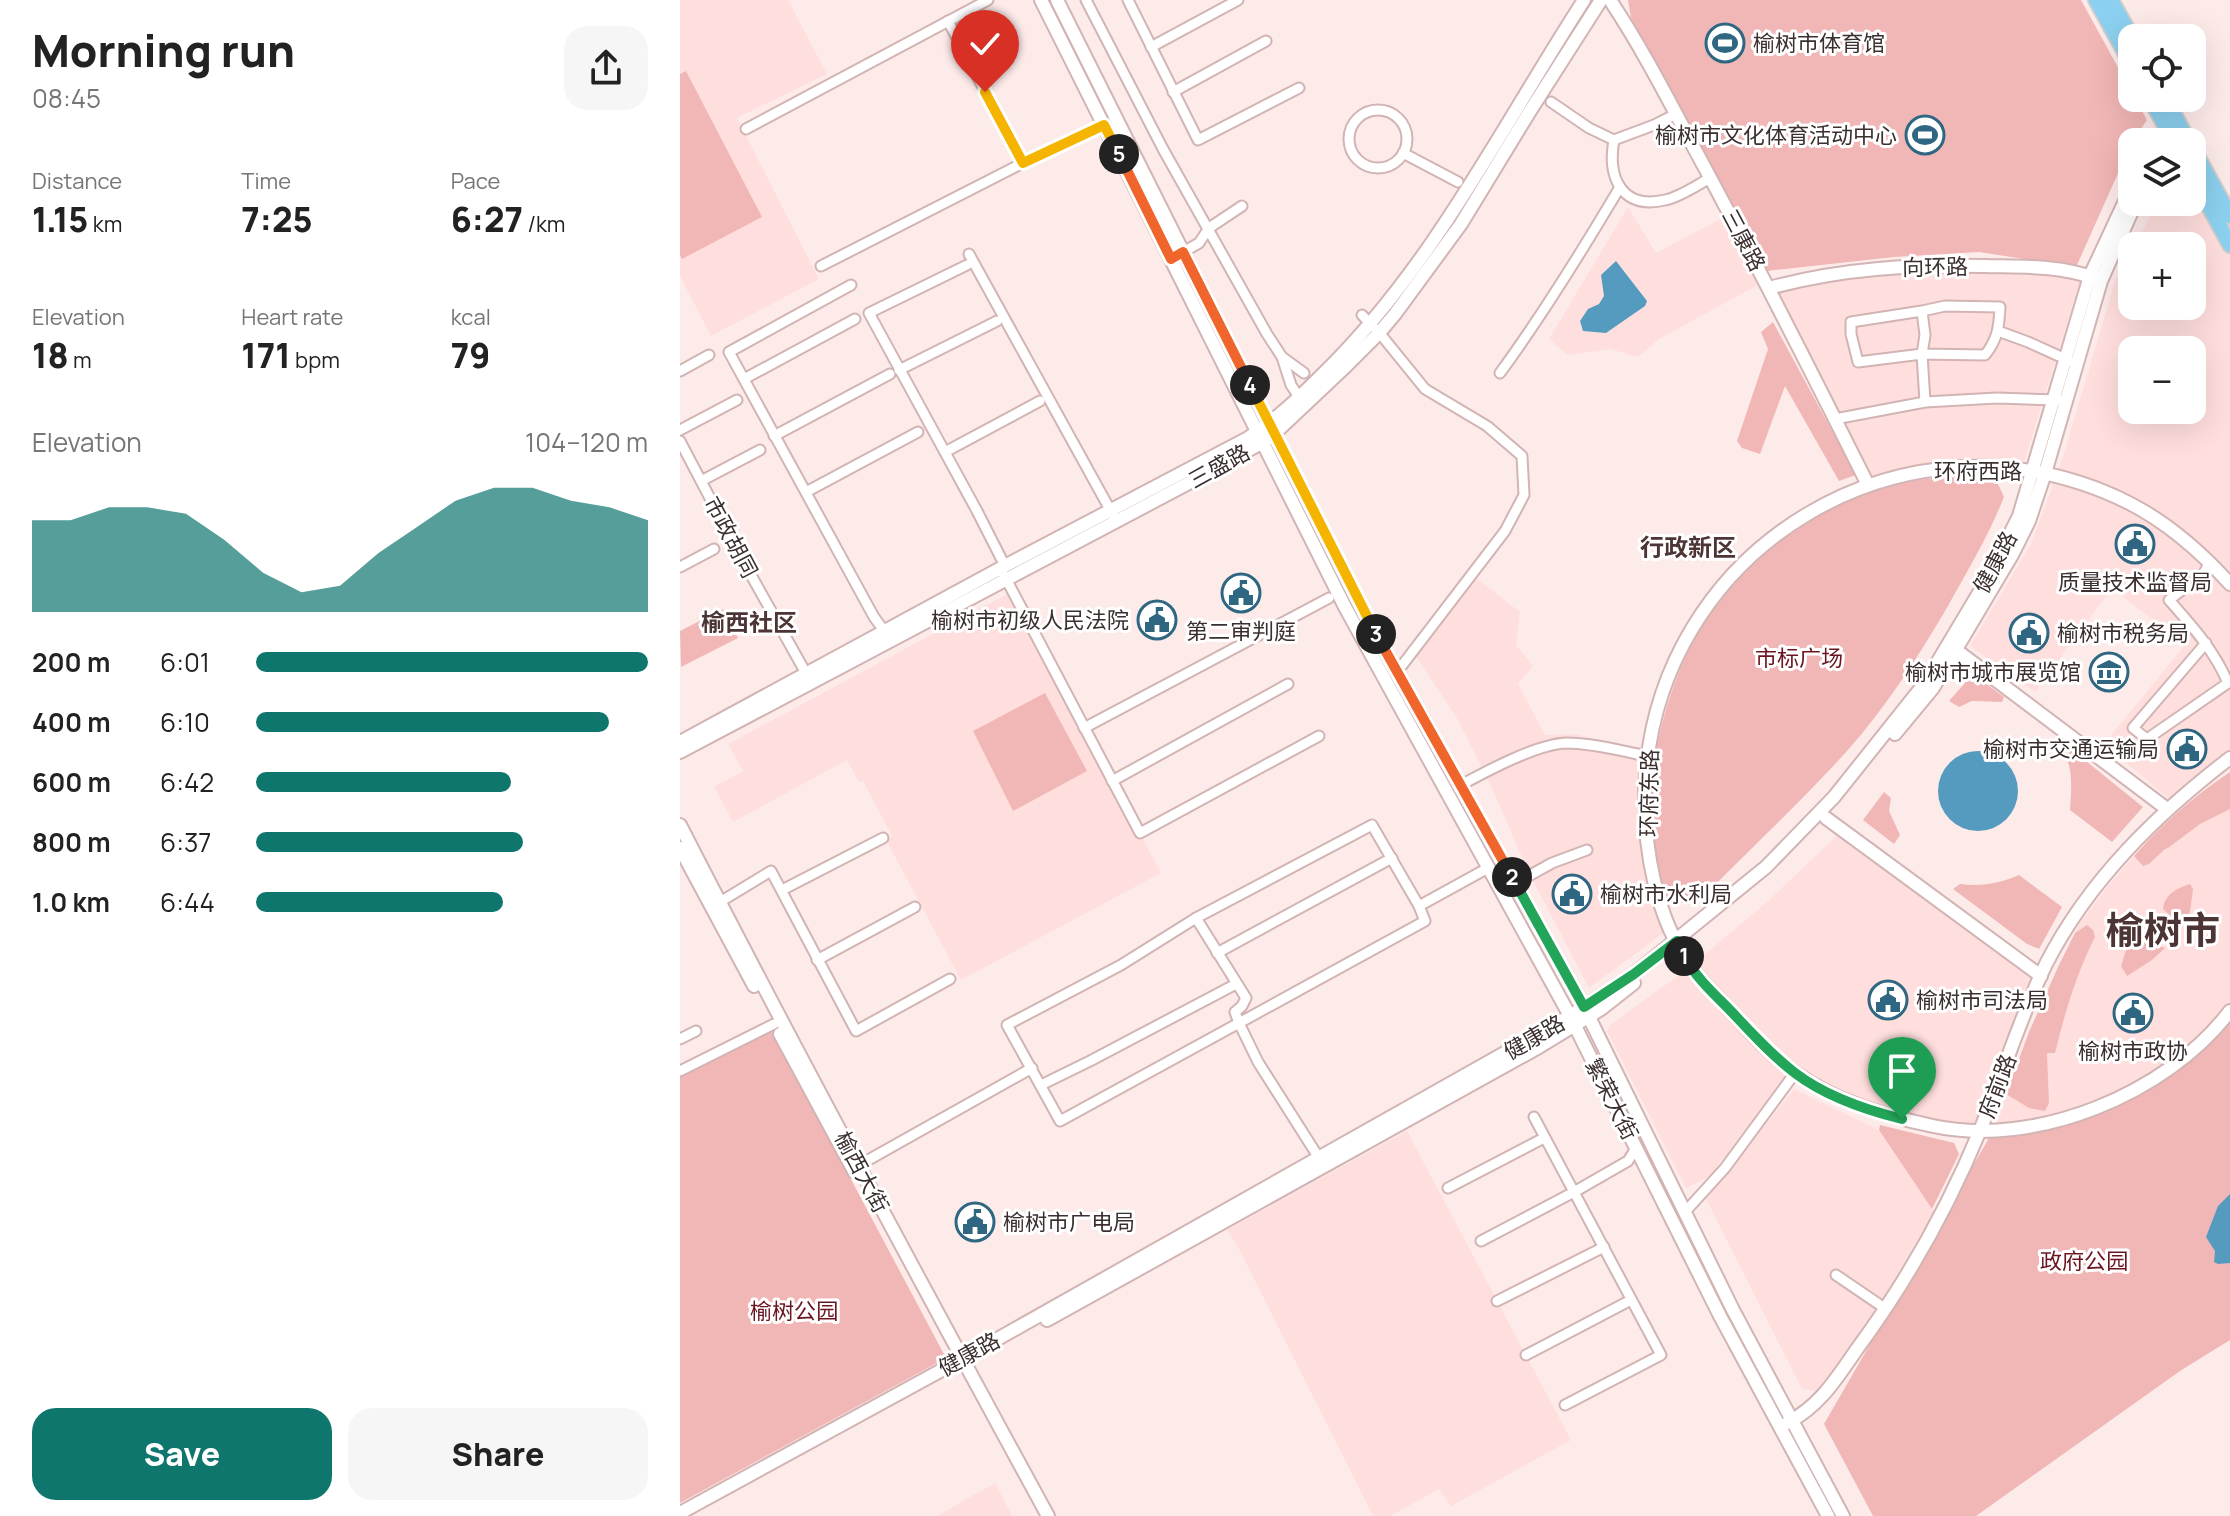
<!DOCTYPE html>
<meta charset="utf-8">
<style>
:root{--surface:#fff;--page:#f6f6f6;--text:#222;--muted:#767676;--accent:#0f766e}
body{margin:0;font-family:Manrope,"Noto Sans SC",sans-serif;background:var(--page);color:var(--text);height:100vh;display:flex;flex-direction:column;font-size:30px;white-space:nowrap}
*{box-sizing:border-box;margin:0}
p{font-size:26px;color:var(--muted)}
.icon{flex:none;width:44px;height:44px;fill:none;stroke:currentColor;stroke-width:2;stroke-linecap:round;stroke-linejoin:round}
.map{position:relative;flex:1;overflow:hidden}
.details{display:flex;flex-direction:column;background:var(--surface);width:680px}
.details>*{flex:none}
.tools{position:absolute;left:1438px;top:24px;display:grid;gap:16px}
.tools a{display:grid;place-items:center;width:88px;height:88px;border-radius:16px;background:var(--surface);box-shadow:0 8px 32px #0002;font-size:40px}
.pin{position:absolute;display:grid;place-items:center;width:68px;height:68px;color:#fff;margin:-82px -34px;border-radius:50% 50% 50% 0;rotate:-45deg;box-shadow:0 0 8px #0007}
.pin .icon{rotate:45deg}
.km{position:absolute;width:40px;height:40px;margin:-20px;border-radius:50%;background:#222;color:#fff;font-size:22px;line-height:40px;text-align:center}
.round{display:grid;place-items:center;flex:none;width:84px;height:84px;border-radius:24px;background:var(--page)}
.headline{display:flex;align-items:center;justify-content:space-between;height:136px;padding:0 32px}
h1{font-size:44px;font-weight:800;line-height:60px}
.metrics{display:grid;grid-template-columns:repeat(3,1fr);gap:12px;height:136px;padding:8px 32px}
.metrics div{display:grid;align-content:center}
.metrics b{font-size:34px;font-weight:800}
.metrics small{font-size:22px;font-weight:400}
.metrics p{font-size:22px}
.chart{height:224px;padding:16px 32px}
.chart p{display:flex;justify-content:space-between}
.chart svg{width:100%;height:144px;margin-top:8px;fill:var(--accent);opacity:.7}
.primary-button{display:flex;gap:16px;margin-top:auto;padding:16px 32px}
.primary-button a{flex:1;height:92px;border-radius:24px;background:var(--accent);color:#fff;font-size:32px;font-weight:800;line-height:92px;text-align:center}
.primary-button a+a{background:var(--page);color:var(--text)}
ul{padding:0 32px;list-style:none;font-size:26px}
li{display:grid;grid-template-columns:128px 96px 1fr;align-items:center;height:60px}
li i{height:20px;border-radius:10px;background:var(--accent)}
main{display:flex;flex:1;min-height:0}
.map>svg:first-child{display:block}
.built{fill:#ffdfde;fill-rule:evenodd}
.green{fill:#f1b7b6}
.water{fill:#559bbf}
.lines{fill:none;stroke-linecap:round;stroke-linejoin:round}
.street-casing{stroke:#d1b4b3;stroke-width:13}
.secondary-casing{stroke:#d1b4b3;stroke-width:16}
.primary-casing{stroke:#d0cdcd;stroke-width:18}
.street{stroke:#fff;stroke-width:9}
.secondary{stroke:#fff;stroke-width:12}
.primary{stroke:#8cd0ef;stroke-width:14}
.split-1-casing{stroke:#fff;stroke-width:16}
.split-2-casing{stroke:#fff;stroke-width:16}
.split-3-casing{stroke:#fff;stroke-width:16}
.split-4-casing{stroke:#fff;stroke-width:16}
.split-5-casing{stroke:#fff;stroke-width:16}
.split-6-casing{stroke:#fff;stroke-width:16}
.split-1{stroke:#22a559;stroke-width:10}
.split-2{stroke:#22a559;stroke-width:10}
.split-3{stroke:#f0652b;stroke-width:10}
.split-4{stroke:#f5b400;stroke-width:10}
.split-5{stroke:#f0652b;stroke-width:10}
.split-6{stroke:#f5b400;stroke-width:10}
.labels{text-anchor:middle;stroke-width:6;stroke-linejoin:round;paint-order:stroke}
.poi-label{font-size:22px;fill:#3b2f2f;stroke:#fff;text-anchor:start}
.street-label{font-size:22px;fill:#3b2f2f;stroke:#fff}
.park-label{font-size:22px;fill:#6a1520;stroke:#fff}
.neighbourhood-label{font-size:24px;font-weight:bold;fill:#4d3535;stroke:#fff}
.town-label{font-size:38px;font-weight:bold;fill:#4d3535;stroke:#fff}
</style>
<main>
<section class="details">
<div class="headline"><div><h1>Morning run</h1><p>08:45</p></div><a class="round"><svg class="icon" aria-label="share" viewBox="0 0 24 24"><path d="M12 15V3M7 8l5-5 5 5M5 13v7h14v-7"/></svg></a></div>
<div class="metrics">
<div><p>Distance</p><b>1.15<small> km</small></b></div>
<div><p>Time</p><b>7:25</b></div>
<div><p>Pace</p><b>6:27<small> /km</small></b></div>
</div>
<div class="metrics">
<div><p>Elevation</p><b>18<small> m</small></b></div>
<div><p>Heart rate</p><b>171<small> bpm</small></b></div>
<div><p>kcal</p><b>79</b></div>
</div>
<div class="chart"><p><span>Elevation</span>104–120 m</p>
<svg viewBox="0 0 160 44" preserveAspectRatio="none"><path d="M0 44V16L10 16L20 12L30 12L40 14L50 22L60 32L70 38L80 36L90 26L100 18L110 10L120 6L130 6L140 10L150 12L160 16V44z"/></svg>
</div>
<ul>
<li><b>200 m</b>6:01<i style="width:100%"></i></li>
<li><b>400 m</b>6:10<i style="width:90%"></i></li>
<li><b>600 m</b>6:42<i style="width:65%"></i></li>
<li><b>800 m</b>6:37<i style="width:68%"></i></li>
<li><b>1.0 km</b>6:44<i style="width:63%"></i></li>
</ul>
<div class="primary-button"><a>Save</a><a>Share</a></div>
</section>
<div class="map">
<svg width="1550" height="1516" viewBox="0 0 1550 1516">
<rect width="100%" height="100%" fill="#fdebea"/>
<g class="built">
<polygon points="0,0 108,0 147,74 57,118 139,279 31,336 0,276"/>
<path d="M1512,175l38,70v518l-56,40 -70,-59 81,-99 -73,-57 -77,104 -65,-46 61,-102 31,-84 53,-179 17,-31v56h60v-60h-58l24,-44h34zM1452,350h60v60h-60z"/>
<polygon points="948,207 976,253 1046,216 1080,284 979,339 958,357 930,349 888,355 869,339"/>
<polygon points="1267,265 1402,275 1342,469 1263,468 1188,485 1089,288"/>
<polygon points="793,576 840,612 836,645 853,666 838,684 865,735 897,734 960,760 959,831 970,882 990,928 909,988 850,875 810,784 778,720 733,652"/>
<polygon points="331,592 481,873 281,980 206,840 212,836 183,781 179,782 167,760 53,822 34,787 63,771 48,744"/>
<polygon points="1550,772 1550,1004 1510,1052 1409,1110 1313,1131 1349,1032 1399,924 1428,886 1476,831 1527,788"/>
<polygon points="1163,830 1361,976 1299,1131 1222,1119 1115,1074 1078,1113 1030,1176 1006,1188 927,1031 930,1025 1010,967 1088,901"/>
<polygon points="1114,1089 1199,1130 1254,1212 1205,1295 1139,1391 1122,1389 1026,1199"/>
<polygon points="727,1131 891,1440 771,1506 759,1489 710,1516 693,1516 558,1247 547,1230"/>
<polygon points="315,1483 332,1516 257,1516"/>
</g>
<g class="green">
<polygon points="948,0 1401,0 1452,93 1452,98 1455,98 1467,120 1452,142 1397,265 1364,262 1299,252 1214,257 1087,271 1016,136 951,18"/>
<polygon points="6,71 82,217 2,259 0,255 0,74"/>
<polygon points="1093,322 1176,475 1159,481 1105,386 1080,454 1062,448 1057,441 1088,349 1081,332"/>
<path d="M1283,475l35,9 6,13c-15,38 -36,73 -56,109 -30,51 -61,100 -101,145 -45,50 -95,96 -142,144l-14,7 -29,3c-4,-24 -8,-48 -12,-72 -2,-12 -6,-25 -5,-36 2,-14 7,-28 10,-42 7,-34 16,-67 31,-99 40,-83 121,-149 210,-171 22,-6 44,-8 67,-10z"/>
<polygon points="43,609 58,638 1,667 0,631"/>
<polygon points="1293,674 1324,697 1322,702 1292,701 1279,707 1269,701"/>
<polygon points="365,693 407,771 333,811 293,731"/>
<path d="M1386,745l77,62 -31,35 -42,-32c1,-18 4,-43 -7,-58z"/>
<path d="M1550,772v37l-30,15 -32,24 -3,1 -16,15 -6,2 -9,-10c28,-32 60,-60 96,-84z"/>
<polygon points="1204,792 1211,798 1209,811 1220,835 1214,844 1183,820"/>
<path d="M1339,875l43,32 -23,42 -12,-5 -74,-55 7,-5c22,3 40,-1 59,-9z"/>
<path d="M1510,884l3,5 -3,23 -8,15 -19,-18c1,-14 14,-21 27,-25z"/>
<path d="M1407,925l6,5 2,7c-19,38 -30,75 -40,116h-8l2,50 -4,8 -16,-3 -23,-14 23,-62 29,-65 17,-34z"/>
<polygon points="1458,939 1485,948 1472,960 1447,976 1441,966 1449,941"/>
<polygon points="1550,1011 1550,1340 1500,1371 1296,1516 1193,1516 1144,1424 1313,1131 1409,1110 1475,1078"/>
<polygon points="91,1029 266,1358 0,1503 0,1077"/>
<polygon points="1200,1125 1274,1143 1279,1154 1252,1209 1199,1130"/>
</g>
<g class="water">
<polygon points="936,261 967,301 965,306 926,333 903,331 900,321 908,309 919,304 924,296 921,275"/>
<circle cx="1298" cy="791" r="40"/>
<polygon points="1550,1194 1550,1263 1538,1264 1534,1262 1535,1251 1526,1237 1538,1206"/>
</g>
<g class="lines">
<defs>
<g id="street">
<polyline points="406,0 483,149 587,334 602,357 624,373"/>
<polyline points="448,0 518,140 619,88"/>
<polyline points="268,21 343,163"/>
<polyline points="471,47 558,0"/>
<polyline points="493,92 586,41"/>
<polyline points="871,102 909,128 934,140 974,125 996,114"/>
<circle cx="698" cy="139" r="29"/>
<polyline points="66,129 308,0"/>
<path d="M934,140c-7,38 8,70 51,60 15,-3 32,-15 45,-22"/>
<polyline points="723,153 778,182"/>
<polyline points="289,254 433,515"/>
<polyline points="491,259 519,243 529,228 562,206"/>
<polyline points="287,265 189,313 297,511 325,566"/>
<polyline points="141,266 343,163 424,125"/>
<polyline points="171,285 49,352 194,617 205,632"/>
<path d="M1242,311l-71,11v12l7,28 64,-8 3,-19 -3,-24 23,-5 55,1c-1,19 -2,32 -15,48l-63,-1 3,48"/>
<polyline points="682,315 702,336 745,389 807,426 842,456 844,495 825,531 717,672"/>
<polyline points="1318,331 1348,342 1390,361"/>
<polyline points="602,357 611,385 619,397"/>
<polyline points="219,370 317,321"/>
<polyline points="0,371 29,355"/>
<path d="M820,373c44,-60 82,-122 120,-186"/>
<polyline points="64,379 175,319"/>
<polyline points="1155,419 1245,402 1317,398 1379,400"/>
<polyline points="0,430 57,400"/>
<polyline points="94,436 210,374"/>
<polyline points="0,441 62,559 127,675"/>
<polyline points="265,452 360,401"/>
<polyline points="21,481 80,450"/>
<polyline points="126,492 238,432"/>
<polyline points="0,567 34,549"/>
<polyline points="324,575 460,833 639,736"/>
<path d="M1526,643l-73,85 14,11 81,-56c-14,-33 -36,-57 -59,-83l35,-27 6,-11"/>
<polyline points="404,728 649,598"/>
<polyline points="432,781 608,684"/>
<path d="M781,785c26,-14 76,-41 105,-42 27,0 55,8 82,13"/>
<polyline points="836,883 872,863 907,850"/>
<polyline points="102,890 203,838"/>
<polyline points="35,905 91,871 176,1031 270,979"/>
<polyline points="516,918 566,998 562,1006 555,1012 559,1023 745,921 739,906"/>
<polyline points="537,953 712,858"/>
<polyline points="137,960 235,907"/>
<polyline points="0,1039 16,1031"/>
<polyline points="0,1071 94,1024"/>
<polyline points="361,1085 410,1061 556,984"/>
<polyline points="639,1158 578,1062 559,1023 380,1121 327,1025 441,965 516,918 692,825 739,906 808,868"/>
<polyline points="174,1168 352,1068"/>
<polyline points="768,1188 864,1138"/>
<polyline points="1005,1212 1045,1168 1115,1073"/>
<polyline points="801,1241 894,1192 854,1117"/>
<polyline points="1156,1275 1206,1309"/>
<polyline points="817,1301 924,1247"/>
<polyline points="846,1355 951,1300"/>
<polyline points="885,1405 981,1355 894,1192 948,1161 956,1148"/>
</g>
<g id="secondary">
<polyline points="361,0 665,607 890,1016 1040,1316 1148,1516"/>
<polyline points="377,0 677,600 904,1007 1053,1310 1163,1516"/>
<path d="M930,0c36,54 65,113 96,170 56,104 109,209 162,315"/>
<polyline points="1478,142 1486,128 1492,125"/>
<path d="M1089,288c74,-20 140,-23 215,-22 38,1 74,-1 110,12"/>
<path d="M1550,584c-29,-32 -62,-61 -101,-81 -220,-110 -478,44 -484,290 -1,57 11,123 44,171 10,16 25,29 38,43 21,23 44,49 70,67 40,28 89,42 136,52 102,22 234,-32 297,-115"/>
<polyline points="1276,650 1487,809"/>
<polyline points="1215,734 1253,688 1332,555 1349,521 1365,473 1421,281 1456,202"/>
<path d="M0,742l321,-174 247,-130c28,-18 51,-40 74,-63 111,-108 179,-247 262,-375"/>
<polyline points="0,752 520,477 583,442 594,434 663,369 699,333 715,314 781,224 850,111 921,0"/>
<polyline points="1146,818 1361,976"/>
<path d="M0,825c119,233 243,462 368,691"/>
<polyline points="0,848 74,986"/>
<polyline points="100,1034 175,1173"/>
<polyline points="367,1320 859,1047 921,1009 954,983"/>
<path d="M1107,1423c33,-17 49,-44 70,-74 50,-68 92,-143 124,-221 22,-54 39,-111 65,-164 43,-84 110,-149 184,-206"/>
<polyline points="0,1513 282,1359 890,1016 954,974 1086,867 1154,797 1245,683 1309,576 1339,516 1410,276 1452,186"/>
</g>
<g id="primary">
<polyline points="1416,0 1452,65"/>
<polyline points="1431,0 1452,38"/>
<polyline points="1470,98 1494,142"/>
<polyline points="1485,98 1509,142"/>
<polyline points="1512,147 1550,216"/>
<polyline points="1512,175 1550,245"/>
</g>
</defs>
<use href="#street" class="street-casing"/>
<use href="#secondary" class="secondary-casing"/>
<use href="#primary" class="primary-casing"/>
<use href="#street" class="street"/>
<use href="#secondary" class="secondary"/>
<use href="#primary" class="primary"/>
</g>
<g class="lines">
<defs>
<path id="split-1" d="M1004,956c11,20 28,36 44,52 21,22 42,46 67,65 30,23 71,37 107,46"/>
<polyline id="split-2" points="832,877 904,1007 954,974 997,941 1004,956"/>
<polyline id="split-3" points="696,634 832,877"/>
<polyline id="split-4" points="570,385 696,634"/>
<polyline id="split-5" points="439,154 491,259 503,252 570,385"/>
<polyline id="split-6" points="305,92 343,163 424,125 439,154"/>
</defs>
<use href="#split-1" class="split-1-casing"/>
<use href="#split-2" class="split-2-casing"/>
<use href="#split-3" class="split-3-casing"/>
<use href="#split-4" class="split-4-casing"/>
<use href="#split-5" class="split-5-casing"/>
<use href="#split-6" class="split-6-casing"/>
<use href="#split-1" class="split-1"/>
<use href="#split-2" class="split-2"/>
<use href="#split-3" class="split-3"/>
<use href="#split-4" class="split-4"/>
<use href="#split-5" class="split-5"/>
<use href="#split-6" class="split-6"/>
</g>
<defs>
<symbol id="stadium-ring" viewBox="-11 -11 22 22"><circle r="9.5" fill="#fff" stroke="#2f6681" stroke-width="1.5"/><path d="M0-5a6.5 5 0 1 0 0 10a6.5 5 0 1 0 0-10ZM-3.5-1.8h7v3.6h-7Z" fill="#2f6681"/></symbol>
<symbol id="civic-ring" viewBox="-11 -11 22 22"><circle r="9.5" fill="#fff" stroke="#2f6681" stroke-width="1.5"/><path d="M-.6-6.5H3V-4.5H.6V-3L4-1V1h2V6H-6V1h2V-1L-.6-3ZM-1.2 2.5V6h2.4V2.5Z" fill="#2f6681"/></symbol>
<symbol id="museum-ring" viewBox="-11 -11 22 22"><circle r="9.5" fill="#fff" stroke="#2f6681" stroke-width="1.5"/><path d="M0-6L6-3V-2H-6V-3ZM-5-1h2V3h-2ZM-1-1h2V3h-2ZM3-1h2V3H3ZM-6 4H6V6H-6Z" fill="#2f6681"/></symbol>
</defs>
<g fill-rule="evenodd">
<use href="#stadium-ring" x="1023" y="21" width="44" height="44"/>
<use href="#stadium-ring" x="1223" y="113" width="44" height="44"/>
<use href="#civic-ring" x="1433" y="522" width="44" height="44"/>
<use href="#civic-ring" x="539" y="571" width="44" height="44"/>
<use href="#civic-ring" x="455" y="598" width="44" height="44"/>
<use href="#civic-ring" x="1327" y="611" width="44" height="44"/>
<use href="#museum-ring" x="1407" y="650" width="44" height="44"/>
<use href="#civic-ring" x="1485" y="727" width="44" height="44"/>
<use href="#civic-ring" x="870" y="872" width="44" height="44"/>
<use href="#civic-ring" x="1186" y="978" width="44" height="44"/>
<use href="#civic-ring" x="1431" y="991" width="44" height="44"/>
<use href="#civic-ring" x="273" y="1200" width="44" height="44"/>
</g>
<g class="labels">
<g class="poi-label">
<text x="1073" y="51">榆树市体育馆</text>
<text x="1217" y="143" text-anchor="end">榆树市文化体育活动中心</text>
<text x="1455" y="590" text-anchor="middle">质量技术监督局</text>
<text x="449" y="628" text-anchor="end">榆树市初级人民法院</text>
<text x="561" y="639" text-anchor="middle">第二审判庭</text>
<text x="1377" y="641">榆树市税务局</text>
<text x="1401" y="680" text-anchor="end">榆树市城市展览馆</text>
<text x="1479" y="757" text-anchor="end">榆树市交通运输局</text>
<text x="920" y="902">榆树市水利局</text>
<text x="1236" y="1008">榆树市司法局</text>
<text x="1453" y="1059" text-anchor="middle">榆树市政协</text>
<text x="323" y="1230">榆树市广电局</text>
</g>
<g class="street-label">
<text transform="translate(1064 240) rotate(62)" y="8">三康路</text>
<text transform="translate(1255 267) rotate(-1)" y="8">向环路</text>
<text transform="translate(539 466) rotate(-29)" y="8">三盛路</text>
<text x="1298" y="479">环府西路</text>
<text transform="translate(51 537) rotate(62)" y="8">市政胡同</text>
<text transform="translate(1315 562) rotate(-62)" y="8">健康路</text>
<text transform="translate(969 793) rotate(-89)" y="8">环府东路</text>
<text transform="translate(854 1037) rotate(-30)" y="8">健康路</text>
<text transform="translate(1317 1086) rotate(-69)" y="8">府前路</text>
<text transform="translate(932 1099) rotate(63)" y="8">繁荣大街</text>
<text transform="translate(182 1172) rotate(62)" y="8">榆西大街</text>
<text transform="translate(289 1354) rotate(-29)" y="8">健康路</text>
</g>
<g class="park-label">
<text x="1119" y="666">市标广场</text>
<text x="1404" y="1269">政府公园</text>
<text x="114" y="1319">榆树公园</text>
</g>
<g class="neighbourhood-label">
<text x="1008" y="556">行政新区</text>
<text x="69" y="631">榆西社区</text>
</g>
<g class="town-label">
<text x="1483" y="944">榆树市</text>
</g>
</g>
</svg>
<div class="tools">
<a><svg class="icon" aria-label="locate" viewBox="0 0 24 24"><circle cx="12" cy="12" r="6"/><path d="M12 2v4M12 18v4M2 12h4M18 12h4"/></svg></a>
<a><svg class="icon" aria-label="layers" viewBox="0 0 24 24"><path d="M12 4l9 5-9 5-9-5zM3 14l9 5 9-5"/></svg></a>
<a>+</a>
<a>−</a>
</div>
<div class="pin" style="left:1222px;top:1119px;background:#1e9e55"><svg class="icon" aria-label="arrive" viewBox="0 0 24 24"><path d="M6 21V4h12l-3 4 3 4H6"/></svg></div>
<div class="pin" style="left:305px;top:92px;background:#d93025"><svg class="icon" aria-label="check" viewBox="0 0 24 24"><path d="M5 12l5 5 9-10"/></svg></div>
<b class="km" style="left:1004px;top:956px">1</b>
<b class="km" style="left:832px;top:877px">2</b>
<b class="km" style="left:696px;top:634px">3</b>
<b class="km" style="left:570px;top:385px">4</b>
<b class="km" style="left:439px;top:154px">5</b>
</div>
</main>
